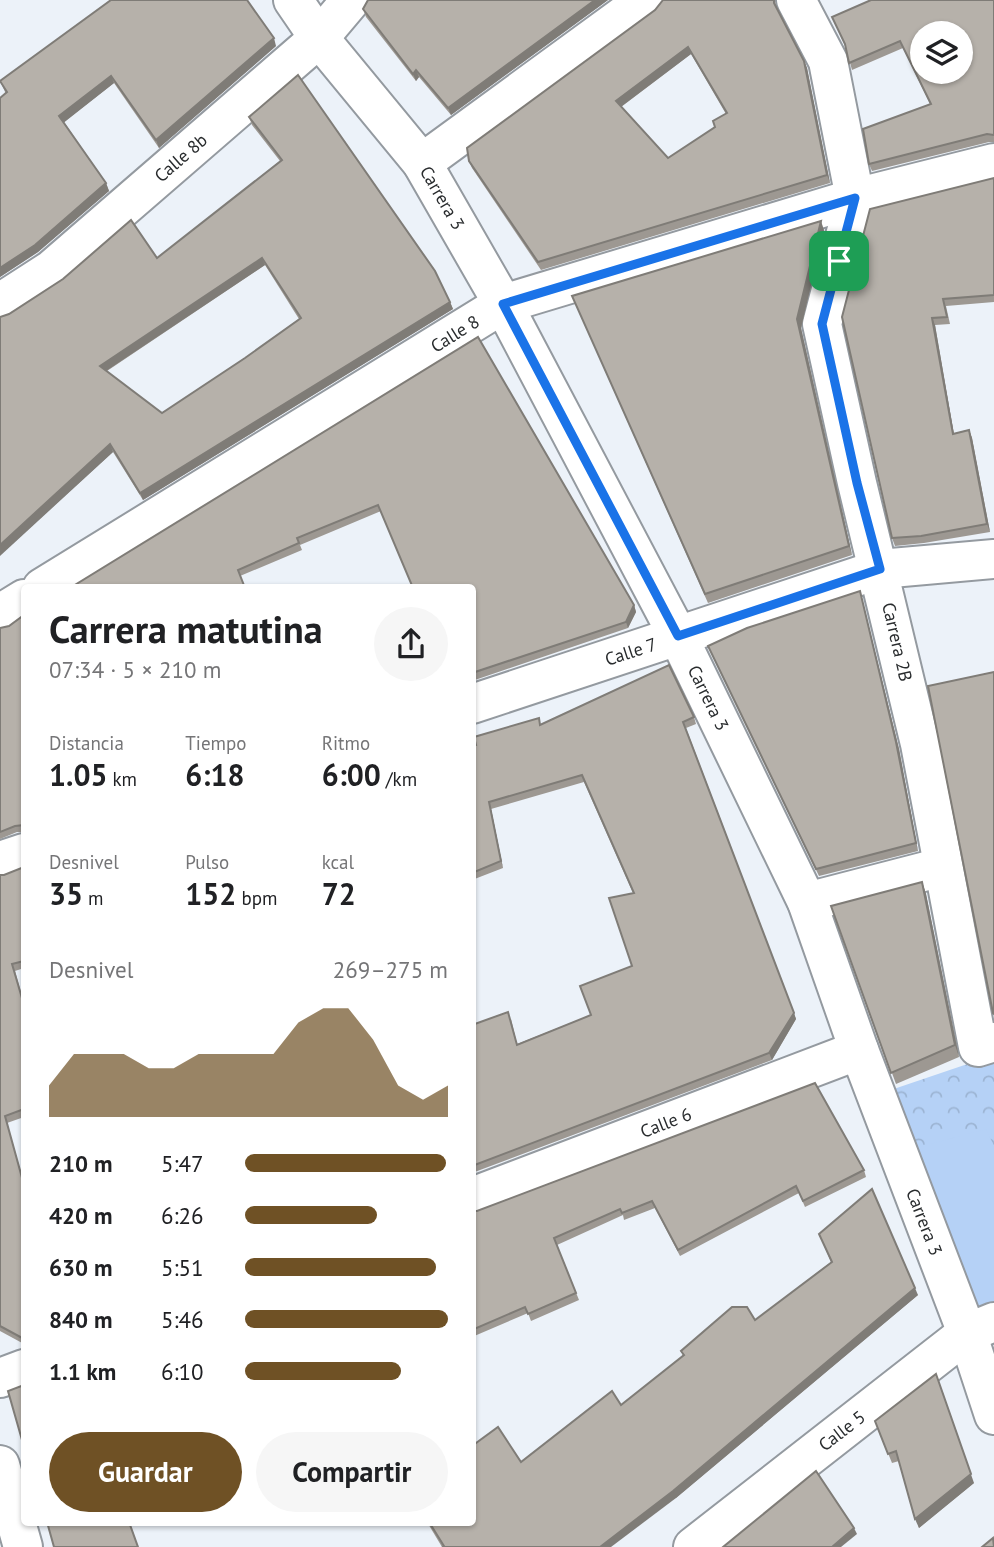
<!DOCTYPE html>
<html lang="es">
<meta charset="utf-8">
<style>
:root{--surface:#fff;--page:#f6f6f6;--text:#202124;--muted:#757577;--accent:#6f5125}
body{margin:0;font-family:"PT Sans",sans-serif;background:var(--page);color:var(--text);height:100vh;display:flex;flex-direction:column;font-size:26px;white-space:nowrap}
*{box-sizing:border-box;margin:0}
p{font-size:23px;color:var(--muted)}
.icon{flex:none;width:38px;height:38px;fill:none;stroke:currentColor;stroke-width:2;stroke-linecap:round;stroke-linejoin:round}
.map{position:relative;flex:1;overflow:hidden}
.panel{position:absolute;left:21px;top:584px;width:455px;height:942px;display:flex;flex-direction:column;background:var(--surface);border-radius:7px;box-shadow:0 2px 5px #0004}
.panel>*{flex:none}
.controls{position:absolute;left:910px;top:21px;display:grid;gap:14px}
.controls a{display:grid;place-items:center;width:63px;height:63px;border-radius:50%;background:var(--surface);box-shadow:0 2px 5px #0004;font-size:35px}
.pin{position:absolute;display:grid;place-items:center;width:60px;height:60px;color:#fff;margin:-30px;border-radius:14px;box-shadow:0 4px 10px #0006}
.round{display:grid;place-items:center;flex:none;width:74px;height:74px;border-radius:37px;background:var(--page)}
.summary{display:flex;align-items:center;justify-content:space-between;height:119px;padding:0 28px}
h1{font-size:38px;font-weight:700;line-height:52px}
.metrics{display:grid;grid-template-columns:repeat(3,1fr);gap:10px;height:119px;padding:7px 28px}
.metrics div{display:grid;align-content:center}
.metrics b{font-size:30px;font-weight:700}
.metrics small{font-size:19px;font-weight:400}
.metrics p{font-size:19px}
.chart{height:196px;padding:14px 28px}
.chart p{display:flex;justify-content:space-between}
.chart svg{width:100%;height:126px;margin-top:7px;fill:var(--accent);opacity:.7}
.primary-button{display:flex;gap:14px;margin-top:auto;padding:14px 28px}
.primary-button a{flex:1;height:80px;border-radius:42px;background:var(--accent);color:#fff;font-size:28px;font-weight:700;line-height:80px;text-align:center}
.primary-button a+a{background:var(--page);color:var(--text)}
ul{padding:0 28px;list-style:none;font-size:23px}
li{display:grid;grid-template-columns:112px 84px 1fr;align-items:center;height:52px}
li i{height:18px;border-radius:9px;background:var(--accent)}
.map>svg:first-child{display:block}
.forest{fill:url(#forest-crowns)}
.garden{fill:#b5d1f6}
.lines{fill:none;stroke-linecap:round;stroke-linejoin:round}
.minor-casing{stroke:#949aa0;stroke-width:42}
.tertiary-casing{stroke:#949aa0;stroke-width:42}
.minor{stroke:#fff;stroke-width:38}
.tertiary{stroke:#fff;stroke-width:38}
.wall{fill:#9d9892;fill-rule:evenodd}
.shaded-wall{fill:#7f7c77}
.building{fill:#b6b1aa;stroke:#7f7c77;stroke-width:2;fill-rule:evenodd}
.route-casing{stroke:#fff;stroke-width:14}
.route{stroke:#1a73e8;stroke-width:9}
.labels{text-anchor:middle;stroke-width:6;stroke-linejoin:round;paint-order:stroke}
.street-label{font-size:18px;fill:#292c2e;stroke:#fff}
</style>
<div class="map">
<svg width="994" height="1547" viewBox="0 0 994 1547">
<defs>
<pattern id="forest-crowns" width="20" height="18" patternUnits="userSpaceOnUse" patternTransform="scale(1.75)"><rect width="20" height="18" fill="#b5d1f6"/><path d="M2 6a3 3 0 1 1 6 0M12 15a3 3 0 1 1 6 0" fill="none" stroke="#9cb4d3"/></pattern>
</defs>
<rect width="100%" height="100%" fill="#ecf2f9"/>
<polygon class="forest" points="994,1055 994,1320 879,1094"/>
<polygon class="garden" points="986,1129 994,1146 994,1309 975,1316 912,1149"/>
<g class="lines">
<defs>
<g id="minor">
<polyline points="796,0 828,61 855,198 822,324 857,483 920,744 978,1047 994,1042"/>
<polyline points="422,163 645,0"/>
<polyline points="0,303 51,270 319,38 351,0"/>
<polyline points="42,588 503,304 855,198 994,163"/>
<polyline points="0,614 24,599"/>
<polyline points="472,704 880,569 994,559"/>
<polyline points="0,861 24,853"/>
<polyline points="807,902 942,867"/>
<polyline points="472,1197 859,1050"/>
<polyline points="0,1378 24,1369"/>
<polyline points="0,1465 23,1547"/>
<polyline points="693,1547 967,1333 994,1322"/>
</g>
<polyline id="tertiary" points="293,0 319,38 422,163 503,304 678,636 807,902 859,1050 967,1333 994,1415"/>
</defs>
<use href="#minor" class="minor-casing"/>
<use href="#tertiary" class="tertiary-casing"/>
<use href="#minor" class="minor"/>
<use href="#tertiary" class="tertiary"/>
</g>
<g class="wall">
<polygon points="368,0 608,0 451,115 419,77 416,81 366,17 363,9"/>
<path d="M775,0l1,7 28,54 3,7 23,115 -289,87 -69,-102 -3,-7 186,-151zM691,54l35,60 -11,13 -47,31 -47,-51z"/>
<polygon points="994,0 994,142 989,142 872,171 869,164 930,104 903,48 852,70 846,48 832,17"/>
<polygon points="276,46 159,148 114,83 64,122 106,183 109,191 38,252 0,277 0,98 6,94 0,81"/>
<path d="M249,117l201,185 3,7 -310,191 -30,-48 -102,93 -2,-231 148,-56 123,-97 -28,-36zM265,265l34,54 -54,39 -83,55 -55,-42z"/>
<polygon points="994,178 994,302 946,306 950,324 935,325 954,434 969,430 972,438 990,532 924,543 895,546 892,538 842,317"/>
<polygon points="824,230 801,328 852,555 708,603 572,296"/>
<polygon points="478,337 634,605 636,612 628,628 472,681 472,588 381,511 300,545 302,550 240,576 70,588"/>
<polygon points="860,591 899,749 918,851 819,876 708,646"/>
<polygon points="24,615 24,832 17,832 0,839 0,628 9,626"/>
<polygon points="694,717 696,724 686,728 796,1019 772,1060 472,1173 472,1025 511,1019 517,1044 591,1015 632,966 633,893 584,782 491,809 503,868 472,880 472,746 541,725"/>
<polygon points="24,867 24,968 15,971 24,1003 24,1117 7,1123 24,1183 24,1344 0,1331 0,875 4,875"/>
<polygon points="922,882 926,894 959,1057 896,1084 831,906"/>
<polygon points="864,1170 866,1177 805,1207 799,1193 680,1256 655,1208 624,1220 623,1215 557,1245 579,1300 531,1321 528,1313 472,1337 472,1211"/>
<polygon points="819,1234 918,1295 676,1498 442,1547 427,1522 472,1522 521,1462 621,1405 683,1356 681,1351 755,1320 831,1262"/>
<polygon points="875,1421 974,1483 919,1528 899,1461 892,1463"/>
</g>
<g class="shaded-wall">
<polygon points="595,0 608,0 451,115 448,108"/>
<polygon points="274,38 276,46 159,148 156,140"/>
<polygon points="688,47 691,54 618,109 616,101"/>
<polygon points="804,61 807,68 830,183 827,175"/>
<polygon points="416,70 419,77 416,81 413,74"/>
<polygon points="111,76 114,83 62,124 59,116"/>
<polygon points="106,183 109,191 38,252 0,277 0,268"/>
<polygon points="821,221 824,230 801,328 852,555 849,546 797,319"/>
<polygon points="262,258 265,265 103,373 100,366"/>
<polygon points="450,302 453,309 143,500 140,493"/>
<polygon points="932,318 935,325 955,441 953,434"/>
<polygon points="969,430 972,438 990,532 987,524"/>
<polygon points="110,444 113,452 0,556 0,545"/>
<polygon points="860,591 899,749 918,851 916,843"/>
<polygon points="634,605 636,612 628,628 626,622"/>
<polygon points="489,802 491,809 503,868 501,861"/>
<polygon points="922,882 926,894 959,1057 955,1045"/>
<polygon points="794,1013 796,1019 772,1060 769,1053"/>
<polygon points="915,1288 918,1295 676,1498 611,1547 600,1547"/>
<polygon points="939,1383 974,1483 919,1528 915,1519"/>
<polygon points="854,1528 857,1534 841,1547 832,1547"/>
</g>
<g class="building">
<polygon points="111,0 247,0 274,38 156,140 111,76 59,116 106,183 35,245 0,268 0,98 7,92 0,81"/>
<polygon points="368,0 595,0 448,108 416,70 413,74 363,9"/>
<path d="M663,0h111v3l30,58 23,114 -289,87 -69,-101 -2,-13 188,-138zM688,47l39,66 -14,8 2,6 -47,31 -52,-57z"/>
<path d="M871,0h123v135l-7,-1 -118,30 -6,-35 68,-25 -31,-63 -51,22 -4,-19 -13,-27zM922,33h39v39h-39z"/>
<path d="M298,75l137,196 15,31 -310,191 -30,-49 -110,101v-228l9,-3 54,-35 68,-59 26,38 125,-98 -33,-43zM262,258l39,60 -56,40 -83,55 -62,-47z"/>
<polygon points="994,178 994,295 943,299 947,317 932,318 953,434 969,430 987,524 921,536 892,538 842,317 870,209"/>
<polygon points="821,221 797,319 849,546 705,594 572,296"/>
<polygon points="478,337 634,605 626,622 472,673 472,588 413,588 378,505 297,538 299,543 238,570 245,588 70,588"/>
<polygon points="860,591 896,742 916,843 816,869 708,646 747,628"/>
<polygon points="24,615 24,825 15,826 0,832 0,628 9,626"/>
<polygon points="669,665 694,717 683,722 794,1013 769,1053 472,1166 472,1025 508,1012 517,1045 591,1015 580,986 632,966 609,898 634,893 582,775 489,802 501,861 472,873 472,746 476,745 474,737 539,718 540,725"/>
<polygon points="994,672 994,1014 993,1013 928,686"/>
<polygon points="24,867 24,961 12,964 24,1005 24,1109 5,1116 24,1185 24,1339 0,1326 0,875 4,875"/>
<polygon points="922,882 955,1045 891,1073 831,906"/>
<polygon points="815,1083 864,1170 803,1201 796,1186 678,1250 652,1201 622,1213 620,1209 554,1238 576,1293 528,1314 525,1307 472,1330 472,1211 477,1211"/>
<polygon points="872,1189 915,1288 673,1491 600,1547 443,1547 444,1546 429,1522 472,1522 472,1446 498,1427 521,1462 612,1391 621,1405 684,1355 681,1351 732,1307 747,1307 755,1320 832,1262 819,1234"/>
<polygon points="936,1374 971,1474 915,1519 896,1451 888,1454 875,1421"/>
<polygon points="24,1385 24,1447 8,1391"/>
<polygon points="816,1471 854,1528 832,1547 723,1547"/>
<polygon points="47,1522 129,1522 138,1547 54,1547"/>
<polygon points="993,1538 994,1547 982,1547"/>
</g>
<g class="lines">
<defs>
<polygon id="route" points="855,198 822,324 857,483 880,569 678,636 503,304"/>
</defs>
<use href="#route" class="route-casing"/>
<use href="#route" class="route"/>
</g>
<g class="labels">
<g class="street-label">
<text transform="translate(181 158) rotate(-41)" y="6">Calle 8b</text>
<text transform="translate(442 198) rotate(60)" y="6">Carrera 3</text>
<text transform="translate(455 334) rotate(-32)" y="6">Calle 8</text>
<text transform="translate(897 642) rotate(77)" y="6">Carrera 2B</text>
<text transform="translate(631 652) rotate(-18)" y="6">Calle 7</text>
<text transform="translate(708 698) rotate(64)" y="6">Carrera 3</text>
<text transform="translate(666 1123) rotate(-21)" y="6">Calle 6</text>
<text transform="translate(924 1222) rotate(69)" y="6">Carrera 3</text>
<text transform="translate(842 1431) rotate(-38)" y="6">Calle 5</text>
</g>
</g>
</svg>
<div class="controls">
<a><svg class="icon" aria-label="layers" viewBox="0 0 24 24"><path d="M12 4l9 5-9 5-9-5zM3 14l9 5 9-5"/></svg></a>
</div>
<div class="pin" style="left:839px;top:261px;background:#1e9e55"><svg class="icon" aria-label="arrive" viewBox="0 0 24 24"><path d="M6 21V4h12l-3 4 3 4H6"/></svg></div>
<section class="panel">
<div class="summary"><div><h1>Carrera matutina</h1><p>07:34 · 5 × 210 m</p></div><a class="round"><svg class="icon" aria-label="share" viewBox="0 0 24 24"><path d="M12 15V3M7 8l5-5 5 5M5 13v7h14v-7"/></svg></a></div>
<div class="metrics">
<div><p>Distancia</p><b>1.05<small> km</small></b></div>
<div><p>Tiempo</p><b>6:18</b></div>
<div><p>Ritmo</p><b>6:00<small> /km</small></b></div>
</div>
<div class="metrics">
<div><p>Desnivel</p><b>35<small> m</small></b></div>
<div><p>Pulso</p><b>152<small> bpm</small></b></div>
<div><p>kcal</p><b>72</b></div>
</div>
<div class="chart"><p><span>Desnivel</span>269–275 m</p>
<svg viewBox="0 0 160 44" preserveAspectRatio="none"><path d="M0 44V33L10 22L20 22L30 22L40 27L50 27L60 22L70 22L80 22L90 22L100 11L110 6L120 6L130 17L140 33L150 38L160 33V44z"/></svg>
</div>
<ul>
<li><b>210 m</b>5:47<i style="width:99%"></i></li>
<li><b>420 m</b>6:26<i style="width:65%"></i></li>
<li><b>630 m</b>5:51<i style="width:94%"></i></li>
<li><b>840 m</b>5:46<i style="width:100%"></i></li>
<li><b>1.1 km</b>6:10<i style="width:77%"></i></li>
</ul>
<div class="primary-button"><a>Guardar</a><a>Compartir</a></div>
</section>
</div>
